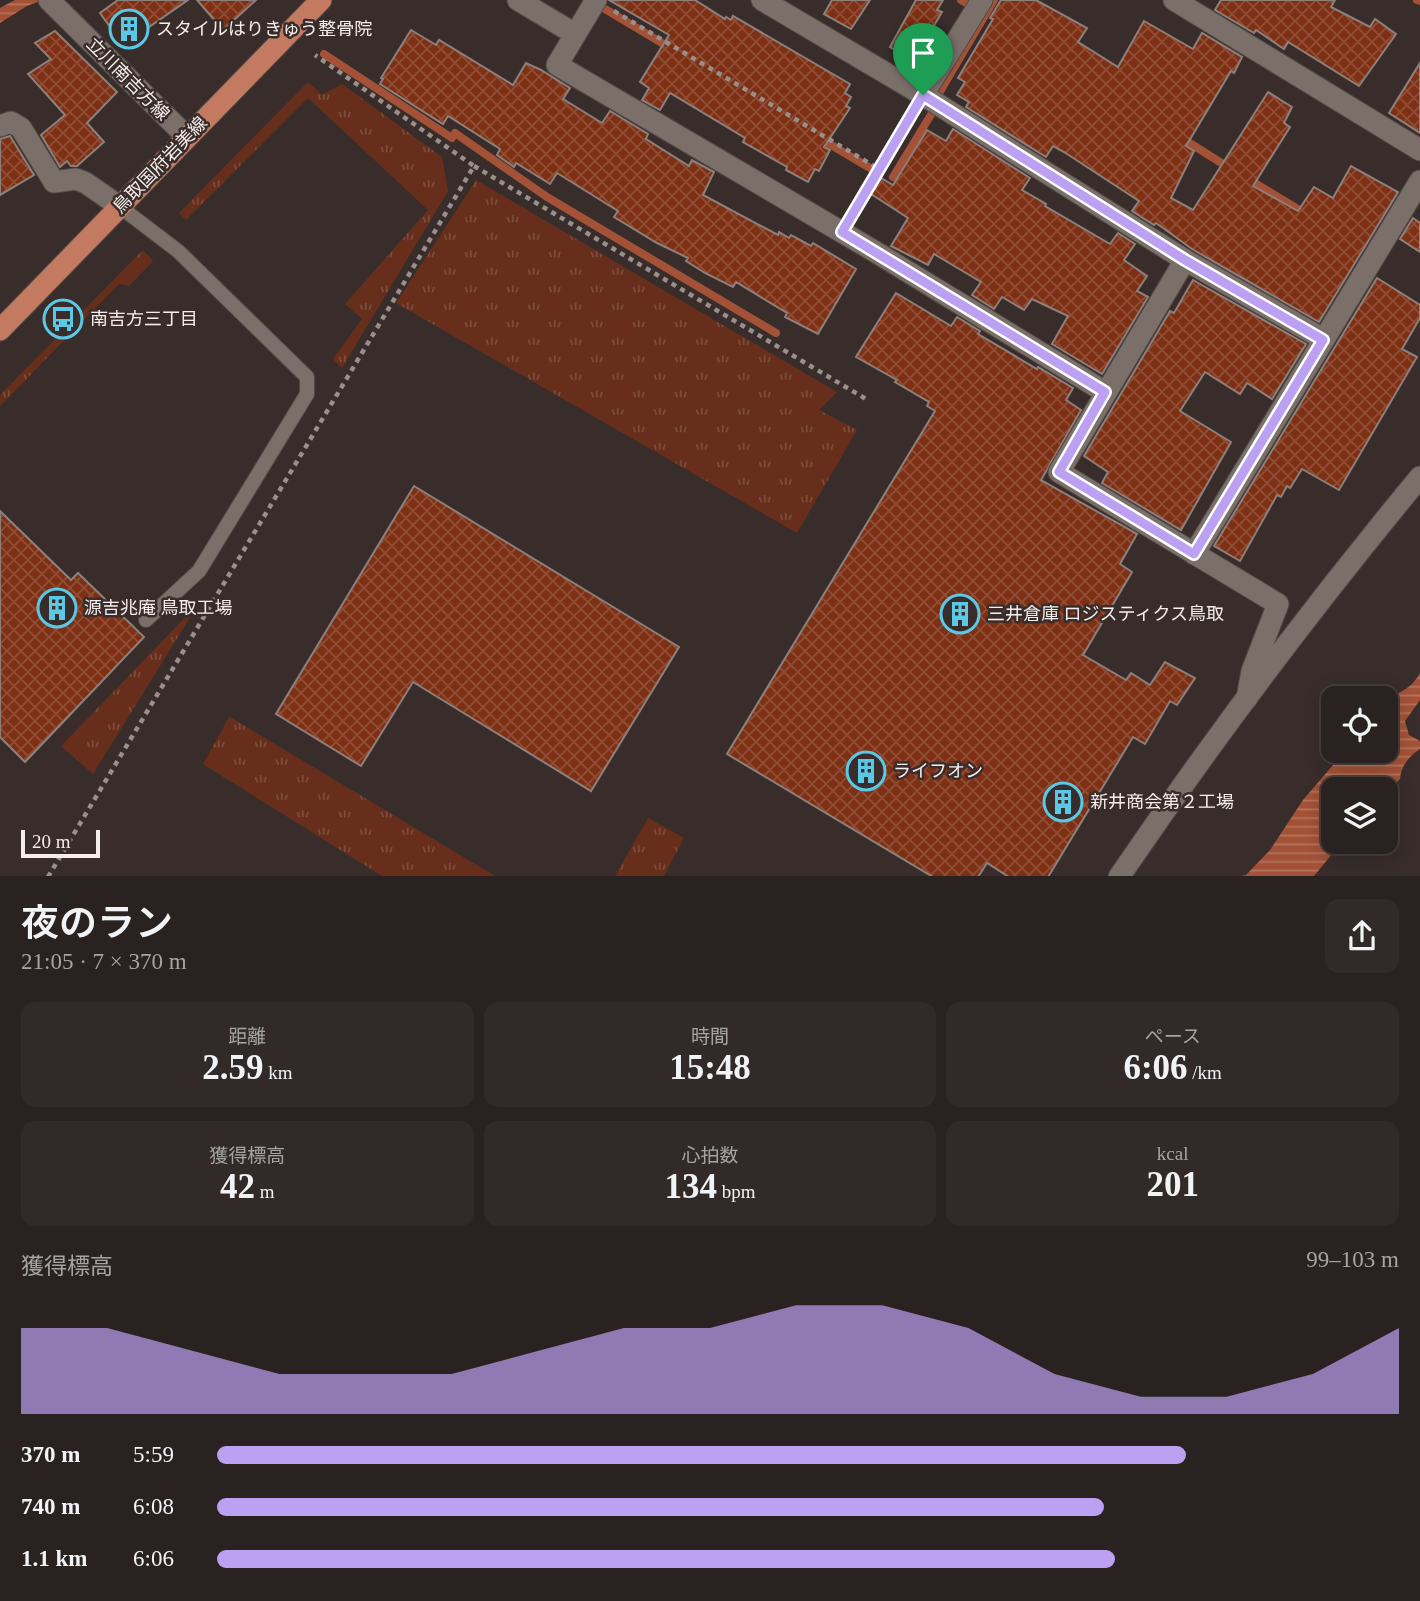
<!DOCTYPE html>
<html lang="ja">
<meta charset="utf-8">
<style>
:root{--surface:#2a2220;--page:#322a29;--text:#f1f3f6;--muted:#a5a4a5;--line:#463f3e;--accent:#bca0f2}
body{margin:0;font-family:"Times New Roman","Noto Sans JP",serif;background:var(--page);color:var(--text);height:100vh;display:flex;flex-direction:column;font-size:26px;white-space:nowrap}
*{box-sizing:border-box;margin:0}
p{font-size:23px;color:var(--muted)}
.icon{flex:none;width:38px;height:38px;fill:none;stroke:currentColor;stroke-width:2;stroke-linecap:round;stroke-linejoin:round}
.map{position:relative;height:876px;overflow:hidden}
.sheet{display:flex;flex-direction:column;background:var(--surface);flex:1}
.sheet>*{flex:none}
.buttons{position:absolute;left:1321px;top:686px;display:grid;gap:14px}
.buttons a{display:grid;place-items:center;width:77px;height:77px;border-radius:14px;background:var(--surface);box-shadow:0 4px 18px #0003,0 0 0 2px var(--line);font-size:35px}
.scale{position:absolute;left:21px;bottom:18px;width:79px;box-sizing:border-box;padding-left:7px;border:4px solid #f5edeb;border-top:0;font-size:19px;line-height:24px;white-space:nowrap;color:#f5edeb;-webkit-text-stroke:5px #382d2a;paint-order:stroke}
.pin{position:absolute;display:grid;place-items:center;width:60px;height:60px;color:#fff;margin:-72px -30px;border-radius:50% 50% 50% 0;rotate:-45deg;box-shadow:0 0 7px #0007}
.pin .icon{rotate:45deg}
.round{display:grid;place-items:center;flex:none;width:74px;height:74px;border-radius:14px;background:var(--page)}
.head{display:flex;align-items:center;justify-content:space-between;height:119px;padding:0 21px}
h1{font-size:38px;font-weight:600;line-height:52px}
.stats{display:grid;grid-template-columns:repeat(3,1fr);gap:10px;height:119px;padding:7px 21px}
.stats div{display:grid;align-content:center;border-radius:14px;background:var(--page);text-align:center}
.stats b{font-size:35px;font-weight:600}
.stats small{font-size:19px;font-weight:400}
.stats p{font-size:19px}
.chart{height:196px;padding:14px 21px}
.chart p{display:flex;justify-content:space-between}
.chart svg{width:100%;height:126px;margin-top:7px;fill:var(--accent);opacity:.7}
ul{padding:0 21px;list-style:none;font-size:23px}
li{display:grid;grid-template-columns:112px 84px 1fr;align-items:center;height:52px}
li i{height:18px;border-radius:9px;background:var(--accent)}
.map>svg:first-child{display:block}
.grass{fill:url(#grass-tufts)}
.water{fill:url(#water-rules)}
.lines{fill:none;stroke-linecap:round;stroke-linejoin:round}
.stream{stroke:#a35237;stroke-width:8}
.building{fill:url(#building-cross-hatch);stroke:#8d807c;stroke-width:2}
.service-casing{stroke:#524946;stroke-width:16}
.pedestrian-casing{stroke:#524946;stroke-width:23}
.minor-casing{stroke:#524946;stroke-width:23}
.tertiary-casing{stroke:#524946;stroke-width:23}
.primary-casing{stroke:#524946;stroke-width:23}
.path{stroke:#998f8d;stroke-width:4.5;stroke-dasharray:5 5;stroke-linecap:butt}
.service{stroke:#7b6f6a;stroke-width:14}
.pedestrian{stroke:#7b6f6a;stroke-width:21}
.minor{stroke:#7b6f6a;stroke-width:21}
.tertiary{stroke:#7b6f6a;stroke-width:21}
.primary{stroke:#c37a61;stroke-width:21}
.route-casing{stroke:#fff;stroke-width:14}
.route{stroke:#bca0f2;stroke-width:9}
.labels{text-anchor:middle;stroke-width:5;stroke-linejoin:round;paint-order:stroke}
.poi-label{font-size:18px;fill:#f5edeb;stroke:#382d2a;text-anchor:start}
.street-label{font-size:18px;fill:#f5edeb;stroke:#382d2a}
</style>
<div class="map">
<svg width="1420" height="877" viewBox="0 0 1420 877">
<defs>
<pattern id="grass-tufts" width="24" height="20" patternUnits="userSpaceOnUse" patternTransform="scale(1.75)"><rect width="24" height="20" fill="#672e1b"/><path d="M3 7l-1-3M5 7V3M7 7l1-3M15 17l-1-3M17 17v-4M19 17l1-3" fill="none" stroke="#7d4d3c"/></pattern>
<pattern id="water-rules" width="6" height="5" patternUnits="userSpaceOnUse" patternTransform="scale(1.75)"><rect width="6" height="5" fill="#a35237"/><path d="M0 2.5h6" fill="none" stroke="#b5745e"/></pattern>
<pattern id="building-cross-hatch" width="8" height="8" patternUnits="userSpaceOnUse" patternTransform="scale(1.75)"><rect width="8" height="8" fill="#7e3014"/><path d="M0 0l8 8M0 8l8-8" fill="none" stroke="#914e36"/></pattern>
</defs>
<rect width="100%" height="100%" fill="#382d2a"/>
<g class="grass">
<polygon points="308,82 322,95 342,84 442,157 448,191 342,368 333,359 362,319 345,304 428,210 308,98 186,220 179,213"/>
<polygon points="476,180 837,392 819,410 857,430 797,533 396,303"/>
<polygon points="143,250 153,261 129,286 119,284 0,406 0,395"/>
<polygon points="199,603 93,774 61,746"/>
<polygon points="229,717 230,717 495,876 382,876 203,764"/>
<polygon points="648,818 684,838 664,876 615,876"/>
</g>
<g class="water">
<polygon points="15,0 43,0 27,6 0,23 0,8"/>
<path d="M1420,673v27l-15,21 4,14 11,6v8c-11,7 -19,17 -20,30l-14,14v-4h-52v53h8l-28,34h-73l5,-1 24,-25 33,-50 42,-49h41v-49c15,-13 23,-10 34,-29z"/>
</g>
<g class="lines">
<g class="stream">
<polyline points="961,0 968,4"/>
<polyline points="1417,0 1420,1"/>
<polyline points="605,9 672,49"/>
<polyline points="324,54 452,138 455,133 547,197 776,333"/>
<polyline points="938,95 994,0"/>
<polyline points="1180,137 1231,169"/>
<polyline points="821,139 875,171"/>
<polyline points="893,177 932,113"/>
<polyline points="1245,177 1306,214"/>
</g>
</g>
<g class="building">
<polygon points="118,0 188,0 123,45 100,13"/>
<polygon points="197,0 256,0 223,30"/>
<polygon points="609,0 695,0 725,19 726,17 731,20 733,16 850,84 845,93 851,97 846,106 850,108 824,147 830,150 819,171 815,169 808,182 786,170 787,167 743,142 745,138 670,93 660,110 642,100 649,88 640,82 669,35"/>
<polygon points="832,0 870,0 851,29 824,14"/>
<polygon points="916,0 943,0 937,10 942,12 932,29 938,32 919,65 890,47"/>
<polygon points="1001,0 1036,0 1087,28 1078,42 1118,67 1144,21 1193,49 1202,33 1242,57 1234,73 1231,71 1186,146 1194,151 1171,198 1193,210 1268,92 1292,107 1284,123 1290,127 1253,186 1298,211 1314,187 1333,198 1351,166 1398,192 1319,322 1192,249 1156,223 1154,225 1132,211 1139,201 1064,152 1053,146 1046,157 966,107 969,102 957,95 965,82 958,78 993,19 990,18"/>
<polygon points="1221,0 1335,0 1331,7 1370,27 1375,19 1396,34 1359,86 1288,42 1284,49 1256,30 1254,33 1215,10"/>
<polygon points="411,30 436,45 439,40 513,85 526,63 541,70 570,88 563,99 602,123 610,111 648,134 646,139 689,166 692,160 714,172 703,195 778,235 779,232 789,238 791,235 811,246 813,243 856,269 818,334 785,317 787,313 736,282 733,287 705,273 686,261 688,258 657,243 614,217 618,211 557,173 550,184 516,163 514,167 497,155 500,149 448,116 443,124 380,84 383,79 381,78"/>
<polygon points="55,31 117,92 87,123 104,142 77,166 71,166 67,161 60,167 41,135 65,115 28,74 51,59 35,43"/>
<polygon points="1420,63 1420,133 1389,113"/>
<polygon points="953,129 1030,178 1022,190 1046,204 1045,206 1110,244 1118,233 1135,244 1124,260 1147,276 1137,291 1148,297 1102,374 1052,344 1068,316 1032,299 1024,310 1002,297 994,309 972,295 981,282 934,254 928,265 891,246 908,218 871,194 881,178 893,185 927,130 946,141"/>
<polygon points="10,136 34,175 0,195 0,139"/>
<polygon points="1413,218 1420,223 1420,252 1400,239"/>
<polygon points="1377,278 1420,305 1420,318 1402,349 1417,357 1339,490 1302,469 1290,488 1287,486 1281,497 1277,495 1240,561 1214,546"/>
<polygon points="1193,280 1306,344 1272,399 1247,383 1240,394 1205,372 1180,411 1231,442 1181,530 1102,483 1108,472 1084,456 1170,311 1174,313"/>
<polygon points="896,293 951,326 957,317 980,331 978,334 1037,369 1038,367 1073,388 1066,400 1081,410 1041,480 1137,534 1120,564 1132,572 1083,655 1126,680 1131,673 1150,685 1165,662 1195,678 1177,705 1170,701 1145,744 1133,737 1048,877 1009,877 987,863 978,877 933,877 727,754 935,411 927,406 929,402 895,382 897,380 856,357"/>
<polygon points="414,486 679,647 591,791 413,682 361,766 276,714"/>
<polygon points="0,511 71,580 78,573 144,637 25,762 0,737"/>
</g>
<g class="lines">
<defs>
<polyline id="service" points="119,206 178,251 307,377 307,394 199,571 146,620"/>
<polyline id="pedestrian" points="518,0 575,34"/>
<g id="minor">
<polyline points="596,0 557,65 869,248 1105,392"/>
<polyline points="762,0 923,95 1185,260 1323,339"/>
<polyline points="1174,0 1420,150"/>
<polyline points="923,95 982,0"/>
<polyline points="0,126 11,122 21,128 54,182 76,179 86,183 119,206"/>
<polyline points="1185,260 1059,472 1278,604 1252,671 1247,698"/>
<polyline points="1194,554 1420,181"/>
<path d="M1119,877c94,-138 195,-272 301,-400"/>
</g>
<polyline id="tertiary" points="49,0 187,137"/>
<polyline id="primary" points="0,330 321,0"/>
</defs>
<use href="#service" class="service-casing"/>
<use href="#pedestrian" class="pedestrian-casing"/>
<use href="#minor" class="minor-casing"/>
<use href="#tertiary" class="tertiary-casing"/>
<use href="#primary" class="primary-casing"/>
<g class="path">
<polyline points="614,11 879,169 912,114"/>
<polyline points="474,166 866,399"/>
<polyline points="853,213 879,169"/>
<polyline points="48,877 474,166 315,55"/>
</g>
<use href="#service" class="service"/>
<use href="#pedestrian" class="pedestrian"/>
<use href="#minor" class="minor"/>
<use href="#tertiary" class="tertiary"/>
<use href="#primary" class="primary"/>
</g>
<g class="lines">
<defs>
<polygon id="route" points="923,95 1185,260 1323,340 1194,554 1059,472 1105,392 842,232"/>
</defs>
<use href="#route" class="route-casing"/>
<use href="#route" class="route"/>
</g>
<defs>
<symbol id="building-ring" viewBox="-11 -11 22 22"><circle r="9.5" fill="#382d2a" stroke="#5bc8e6" stroke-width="1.5"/><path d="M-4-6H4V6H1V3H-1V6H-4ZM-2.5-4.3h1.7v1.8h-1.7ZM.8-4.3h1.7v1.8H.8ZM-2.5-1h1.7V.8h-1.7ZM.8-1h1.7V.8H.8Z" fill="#5bc8e6"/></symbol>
<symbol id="bus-ring" viewBox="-11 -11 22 22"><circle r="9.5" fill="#382d2a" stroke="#5bc8e6" stroke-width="1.5"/><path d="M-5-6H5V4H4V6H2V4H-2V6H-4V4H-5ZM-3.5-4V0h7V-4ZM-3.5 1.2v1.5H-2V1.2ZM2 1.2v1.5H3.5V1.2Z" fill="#5bc8e6"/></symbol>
</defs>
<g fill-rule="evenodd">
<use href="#building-ring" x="107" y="7" width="44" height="44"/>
<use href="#bus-ring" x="41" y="297" width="44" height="44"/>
<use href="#building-ring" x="35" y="586" width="44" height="44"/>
<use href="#building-ring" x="938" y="592" width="44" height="44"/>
<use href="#building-ring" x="844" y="749" width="44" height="44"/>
<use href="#building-ring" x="1041" y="780" width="44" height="44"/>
</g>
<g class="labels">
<g class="poi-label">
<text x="156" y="35">スタイルはりきゅう整骨院</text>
<text x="90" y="325">南吉方三丁目</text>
<text x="84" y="614">源吉兆庵 鳥取工場</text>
<text x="987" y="620">三井倉庫 ロジスティクス鳥取</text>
<text x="893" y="777">ライフオン</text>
<text x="1090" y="808">新井商会第２工場</text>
</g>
<g class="street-label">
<text transform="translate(128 79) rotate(45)" y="6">立川南吉方線</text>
<text transform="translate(160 165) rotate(-46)" y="6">鳥取国府岩美線</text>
</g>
</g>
</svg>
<div class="buttons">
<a><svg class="icon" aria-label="locate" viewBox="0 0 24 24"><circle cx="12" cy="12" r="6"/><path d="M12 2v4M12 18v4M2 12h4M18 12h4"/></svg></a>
<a><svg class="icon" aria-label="layers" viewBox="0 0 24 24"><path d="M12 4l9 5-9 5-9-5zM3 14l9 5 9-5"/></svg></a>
</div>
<div class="scale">20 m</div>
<div class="pin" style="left:923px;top:95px;background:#1e9e55"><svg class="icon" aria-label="arrive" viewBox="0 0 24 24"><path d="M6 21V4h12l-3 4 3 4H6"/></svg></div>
</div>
<section class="sheet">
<div class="head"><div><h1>夜のラン</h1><p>21:05 · 7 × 370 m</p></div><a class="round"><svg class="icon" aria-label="share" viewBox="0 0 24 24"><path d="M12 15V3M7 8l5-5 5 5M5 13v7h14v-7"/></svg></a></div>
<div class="stats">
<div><p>距離</p><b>2.59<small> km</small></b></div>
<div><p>時間</p><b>15:48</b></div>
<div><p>ペース</p><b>6:06<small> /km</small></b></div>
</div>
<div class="stats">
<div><p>獲得標高</p><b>42<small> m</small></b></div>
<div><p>心拍数</p><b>134<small> bpm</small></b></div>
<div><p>kcal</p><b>201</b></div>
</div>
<div class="chart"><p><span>獲得標高</span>99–103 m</p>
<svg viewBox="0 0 160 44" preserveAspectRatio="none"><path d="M0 44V14L10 14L20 22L30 30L40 30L50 30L60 22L70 14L80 14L90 6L100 6L110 14L120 30L130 38L140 38L150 30L160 14V44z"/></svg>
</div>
<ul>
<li><b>370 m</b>5:59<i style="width:82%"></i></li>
<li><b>740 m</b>6:08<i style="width:75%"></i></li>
<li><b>1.1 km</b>6:06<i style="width:76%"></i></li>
</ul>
</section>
